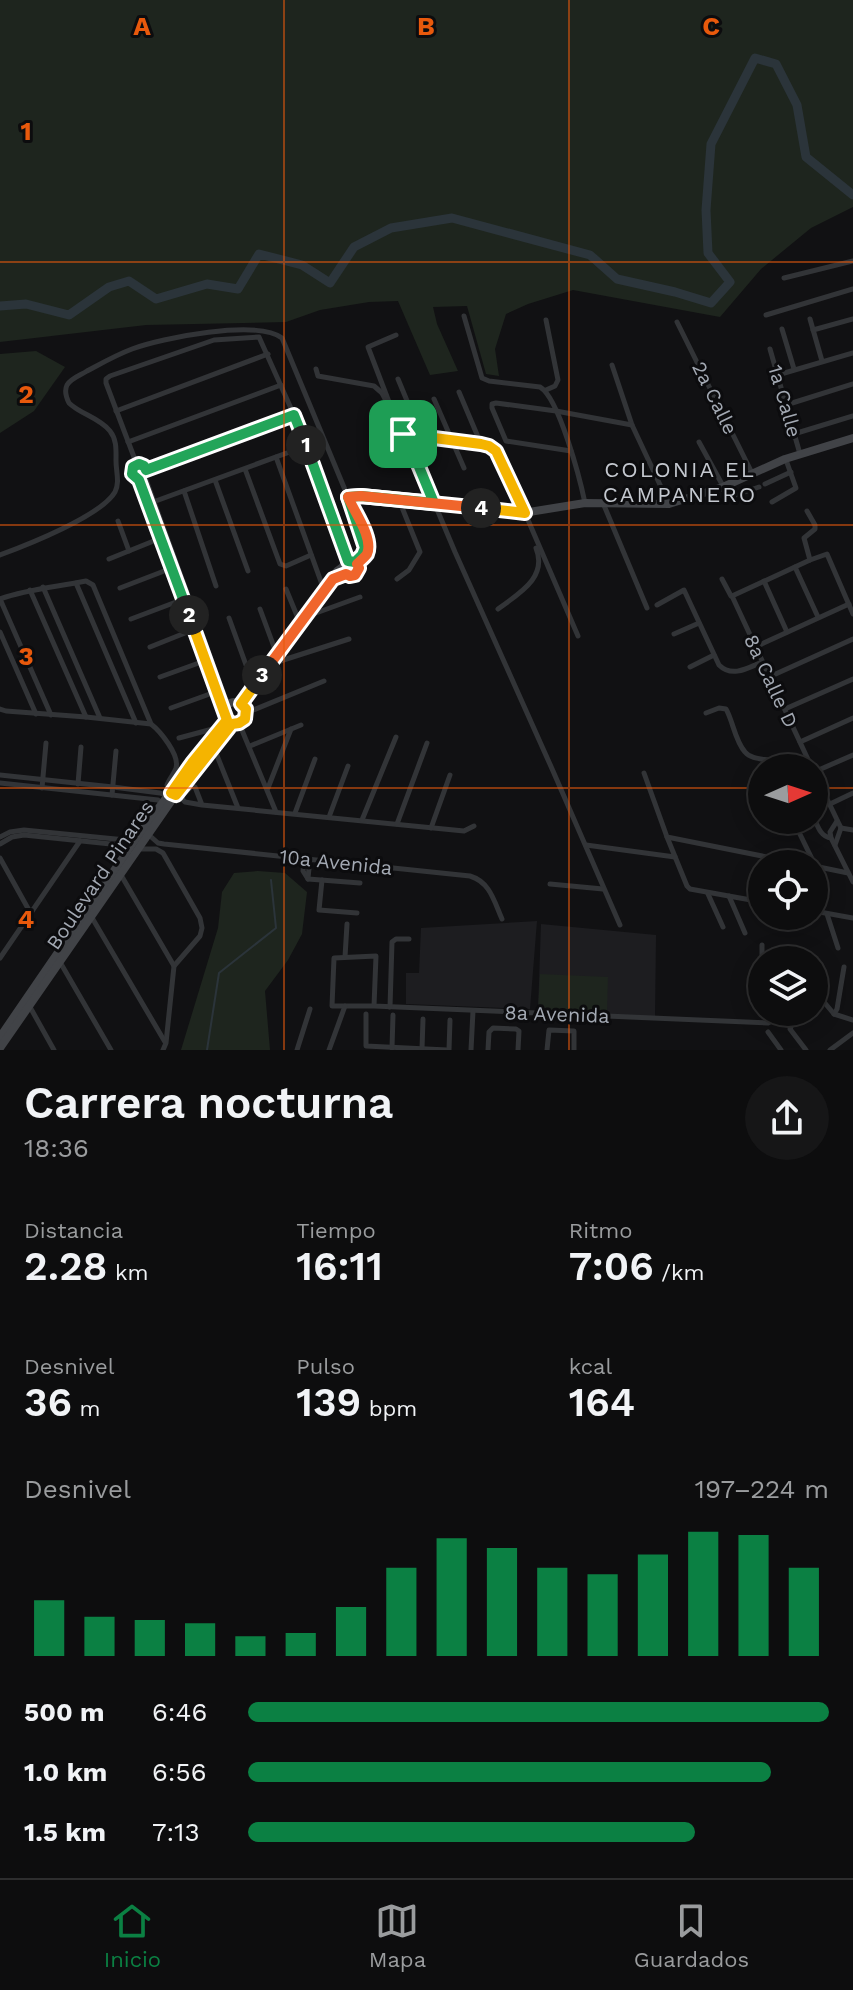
<!DOCTYPE html>
<html lang="es">
<meta charset="utf-8">
<style>
:root{--surface:#0d0d0e;--page:#161617;--text:#f1f3f6;--muted:#9a9c9e;--line:#2d2d2e;--accent:#0b8043}
body{margin:0;font-family:"Work Sans",sans-serif;background:var(--page);color:var(--text);height:100vh;display:flex;flex-direction:column;font-size:30px;white-space:nowrap}
*{box-sizing:border-box;margin:0}
p{font-size:26px;color:var(--muted)}
.icon{flex:none;width:44px;height:44px;fill:none;stroke:currentColor;stroke-width:2;stroke-linecap:round;stroke-linejoin:round}
.map{position:relative;height:1050px;overflow:hidden}
.panel{display:flex;flex-direction:column;background:var(--surface);flex:1}
.panel>*{flex:none}
.needle{width:52px;rotate:87deg}
.buttons{position:absolute;left:748px;top:754px;display:grid;gap:16px}
.buttons a{display:grid;place-items:center;width:80px;height:80px;border-radius:50%;background:var(--surface);box-shadow:0 4px 20px #0003,0 0 0 2px var(--line);font-size:40px}
.pin{position:absolute;display:grid;place-items:center;width:68px;height:68px;color:#fff;margin:-34px;border-radius:16px;box-shadow:0 4px 12px #0006}
.km{position:absolute;width:40px;height:40px;margin:-20px;border-radius:50%;background:#222;color:#fff;font-size:22px;line-height:40px;text-align:center}
.round{display:grid;place-items:center;flex:none;width:84px;height:84px;border-radius:42px;background:var(--page)}
.head{display:flex;align-items:center;justify-content:space-between;height:136px;padding:0 24px}
h1{font-size:44px;font-weight:600;line-height:60px}
.figures{display:grid;grid-template-columns:repeat(3,1fr);gap:12px;height:136px;padding:8px 24px}
.figures div{display:grid;align-content:center}
.figures b{font-size:40px;font-weight:600}
.figures small{font-size:22px;font-weight:400}
.figures p{font-size:22px}
.chart{height:224px;padding:16px 24px}
.chart p{display:flex;justify-content:space-between}
.chart svg{width:100%;height:144px;margin-top:8px;stroke:var(--accent);stroke-width:6}
ul{padding:0 24px;list-style:none;font-size:26px}
li{display:grid;grid-template-columns:128px 96px 1fr;align-items:center;height:60px}
li i{height:20px;border-radius:10px;background:var(--accent)}
.dock{display:flex;justify-content:space-around;align-items:center;height:112px;border-top:2px solid var(--line);background:var(--surface);font-size:22px;color:var(--muted)}
.dock a{display:grid;justify-items:center;gap:4px}
.dock .on{color:var(--accent)}
.map>svg:first-child{display:block}
.built{fill:#1d1d20}
.green{fill:#1e251e}
.lines{fill:none;stroke-linecap:round;stroke-linejoin:round}
.stream{stroke:#2b343a;stroke-width:2}
.river{stroke:#2b343a;stroke-width:9}
.street{stroke:#323437;stroke-width:5}
.secondary{stroke:#414347;stroke-width:8}
.split-1-casing{stroke:#fff;stroke-width:16}
.split-2-casing{stroke:#fff;stroke-width:16}
.split-3-casing{stroke:#fff;stroke-width:16}
.split-4-casing{stroke:#fff;stroke-width:16}
.split-5-casing{stroke:#fff;stroke-width:16}
.split-1{stroke:#22a559;stroke-width:10}
.split-2{stroke:#22a559;stroke-width:10}
.split-3{stroke:#f5b400;stroke-width:10}
.split-4{stroke:#f0652b;stroke-width:10}
.split-5{stroke:#f5b400;stroke-width:10}
.grid{fill:none;stroke:#e8590c;stroke-width:2;stroke-opacity:0.55}
.labels{text-anchor:middle;stroke-width:6;stroke-linejoin:round;paint-order:stroke}
.street-label{font-size:20px;fill:#a3a9b3;stroke:#0c0c0e}
.neighbourhood-label{font-size:22px;letter-spacing:2px;fill:#c4c8cf;stroke:#0c0c0e}
.grid-label{font-size:26px;text-anchor:middle;font-weight:bold;fill:#e8590c;stroke:#0c0c0e;stroke-width:6;stroke-linejoin:round;paint-order:stroke}
</style>
<div class="map">
<svg width="853" height="1050" viewBox="0 0 853 1050">
<rect width="100%" height="100%" fill="#111113"/>
<g class="built">
<polygon points="537,921 530,1009 406,1004 406,973 419,973 421,928"/>
<polygon points="541,924 656,935 655,1017 538,1011"/>
</g>
<g class="green">
<polygon points="0,0 853,0 853,207 811,228 761,269 720,317 573,290 528,304 506,314 495,349 499,376 486,374 467,306 433,307 437,324 458,371 430,375 398,301 369,302 320,310 286,322 146,325 0,342"/>
<polygon points="36,351 65,367 34,411 0,433 0,354"/>
<polygon points="258,871 285,873 307,892 302,934 288,960 265,991 270,1050 181,1050 218,928 222,892 234,873"/>
<polygon points="540,974 608,977 607,1013 538,1010"/>
</g>
<g class="lines">
<polyline class="stream" points="207,1050 219,973 276,928 271,880"/>
<polyline class="river" points="0,306 26,304 69,315 109,287 129,281 156,299 207,284 238,289 259,254 302,265 330,283 354,247 391,228 452,218 590,255 617,279 675,292 711,303 730,282 708,253 706,210 711,144 755,58 776,64 797,105 806,157 853,195"/>
<g class="street">
<polyline points="784,278 853,261"/>
<polyline points="766,315 853,289"/>
<path d="M464,316l18,62 7,3 51,6c19,11 40,92 45,116"/>
<polyline points="810,319 822,361"/>
<polyline points="677,322 753,475"/>
<polyline points="782,329 794,369"/>
<polyline points="813,330 853,319"/>
<polyline points="770,349 800,454"/>
<polyline points="612,365 632,425 669,504"/>
<polyline points="316,369 318,376 374,386 382,393 415,457 455,552 553,771 620,925"/>
<polyline points="781,374 853,353"/>
<polyline points="398,379 422,437"/>
<polyline points="546,390 555,386 558,380 546,320"/>
<polyline points="459,392 481,444"/>
<polyline points="434,399 464,468"/>
<polyline points="389,402 368,347 396,335"/>
<polyline points="789,404 853,384"/>
<polyline points="116,411 268,354"/>
<polyline points="797,433 853,416"/>
<polyline points="403,434 481,444 489,446 496,451 525,513 578,636"/>
<polyline points="128,442 281,385"/>
<polyline points="699,442 723,486"/>
<polyline points="571,451 506,441 492,408 492,404 496,403 556,411 632,425"/>
<polyline points="276,457 324,590"/>
<circle cx="139" cy="472" r="7"/>
<polyline points="137,465 106,383 106,379 110,376 214,340 259,337 294,415 348,561"/>
<polyline points="245,469 280,564 286,566 311,555"/>
<polyline points="146,470 294,415"/>
<polyline points="145,477 226,700 230,703"/>
<polyline points="139,480 224,713"/>
<polyline points="215,480 248,571"/>
<polyline points="765,484 791,472"/>
<polyline points="727,486 733,496 759,487"/>
<polyline points="184,491 216,586"/>
<polyline points="153,502 306,446"/>
<polyline points="772,502 796,488 786,460"/>
<polyline points="603,503 647,608"/>
<polyline points="807,511 815,525 815,529 804,538 810,560"/>
<polyline points="118,521 129,551"/>
<path d="M0,555c27,-10 101,-39 115,-63 5,-10 1,-20 1,-31 0,-11 1,-21 -6,-30 -10,-13 -30,-17 -41,-28 -3,-6 -5,-12 -2,-18 4,-7 14,-10 20,-14 15,-8 29,-16 45,-22 29,-11 125,-30 150,-11l66,159"/>
<polyline points="109,559 161,538"/>
<polyline points="795,567 818,617"/>
<polyline points="397,579 409,570 420,552 399,500"/>
<polyline points="722,579 731,596"/>
<polyline points="764,581 787,632"/>
<polyline points="76,583 136,723"/>
<polyline points="43,587 100,718"/>
<polyline points="120,588 172,568"/>
<polyline points="286,589 300,623"/>
<polyline points="30,590 86,717"/>
<path d="M0,599c28,-10 57,-12 86,-18l7,4 58,139c9,7 29,31 25,44 -2,6 -7,11 -9,17l3,7"/>
<polyline points="0,599 51,715"/>
<path d="M657,605l27,-15 35,75c13,13 29,3 43,-3"/>
<polyline points="260,609 277,655"/>
<path d="M498,609c20,-15 50,-31 38,-61"/>
<polyline points="308,614 316,613 360,597"/>
<polyline points="229,618 254,687"/>
<polyline points="131,619 184,599"/>
<polyline points="0,632 36,714"/>
<polyline points="674,634 699,623"/>
<polyline points="150,647 195,629"/>
<polyline points="755,647 849,604"/>
<polyline points="274,663 349,639"/>
<polyline points="690,667 714,655"/>
<polyline points="160,677 207,660"/>
<polyline points="769,677 853,639"/>
<polyline points="171,708 218,691"/>
<polyline points="0,709 6,711 86,717 151,724"/>
<polyline points="785,709 853,679"/>
<polyline points="246,713 324,681"/>
<path d="M706,713l13,-5 7,1c7,12 9,32 19,43 9,11 30,4 43,16"/>
<polyline points="239,723 276,812"/>
<polyline points="179,738 220,727"/>
<polyline points="800,742 853,718"/>
<polyline points="250,746 301,725"/>
<polyline points="214,748 238,808"/>
<polyline points="812,768 732,596 810,560 827,554 853,614"/>
<polyline points="644,773 667,837 802,864"/>
<polyline points="0,775 113,787 160,793 169,796"/>
<polyline points="0,783 158,800 164,806"/>
<polyline points="78,784 81,747"/>
<polyline points="42,788 46,743"/>
<polyline points="268,788 291,729"/>
<polyline points="112,795 116,751"/>
<polyline points="830,804 853,793"/>
<polyline points="202,805 195,787 192,786 183,795 182,799 185,802 202,805 464,831 474,826"/>
<polyline points="295,813 315,759"/>
<polyline points="329,817 348,766"/>
<path d="M814,818c4,9 7,19 17,20l22,44"/>
<polyline points="362,820 396,737"/>
<polyline points="793,820 816,867"/>
<polyline points="397,824 427,743"/>
<polyline points="431,828 450,775"/>
<polyline points="841,828 814,772 853,755"/>
<polyline points="841,828 853,830"/>
<path d="M149,835l9,8 6,1 306,32c20,6 24,25 32,43"/>
<polyline points="0,837 10,832 24,830 136,841"/>
<polyline points="667,837 687,886 690,889 762,902"/>
<polyline points="831,838 830,832 837,821"/>
<polyline points="0,844 12,837 24,835 130,846"/>
<polyline points="586,845 675,857"/>
<polyline points="835,845 841,828"/>
<polyline points="139,849 156,849 163,853 200,918 202,928 200,936 174,966 166,1043 163,1050"/>
<polyline points="0,858 30,912"/>
<polyline points="304,859 303,871 308,879"/>
<polyline points="814,866 848,873"/>
<polyline points="121,875 174,966"/>
<polyline points="308,878 310,859"/>
<polyline points="308,879 360,883"/>
<polyline points="322,880 319,910 357,913"/>
<polyline points="550,884 603,889"/>
<polyline points="708,894 723,927"/>
<polyline points="729,896 745,933"/>
<polyline points="814,911 853,918"/>
<polyline points="827,914 838,948"/>
<polyline points="91,916 165,1042"/>
<polyline points="762,945 762,962"/>
<polyline points="345,957 347,924"/>
<polyline points="0,958 80,841"/>
<polyline points="60,962 111,1050"/>
<polyline points="814,990 834,1014 853,1020"/>
<polyline points="374,1006 376,956 334,958 332,1006 374,1006 768,1023 774,1020 777,1012"/>
<polyline points="30,1007 54,1050"/>
<polyline points="390,1007 392,942 396,939 409,939"/>
<polyline points="797,1013 790,1029 806,1050"/>
<polyline points="366,1014 366,1046 447,1050"/>
<polyline points="834,1014 837,1009 844,967"/>
<polyline points="768,1032 781,1050"/>
<polyline points="392,1048 393,1015"/>
<polyline points="422,1049 423,1019"/>
<polyline points="297,1050 310,1009"/>
<polyline points="329,1050 345,1006"/>
<polyline points="449,1050 450,1020"/>
<polyline points="471,1050 473,1011"/>
<polyline points="488,1050 489,1032 493,1028 516,1029 519,1031 518,1050"/>
<polyline points="547,1050 549,1030 574,1031 574,1050"/>
<polyline points="830,1050 853,1033"/>
</g>
<g class="secondary">
<circle cx="351" cy="568" r="8"/>
<polyline points="355,562 362,555 365,548 348,497 350,495 523,513 585,503 669,504 723,487 785,459 853,438"/>
<circle cx="235" cy="713" r="11"/>
<polyline points="241,704 333,579 337,571 344,566"/>
<polyline points="0,1037 135,840 192,763 227,720"/>
<polyline points="0,1048 172,800 232,724"/>
</g>
</g>
<g class="lines">
<defs>
<polyline id="split-1" points="306,445 348,561 355,562 362,555 365,548 348,497 361,496 434,503 415,457 403,434"/>
<polyline id="split-2" points="189,615 139,480 132,474 133,467 139,464 144,466 146,470 294,415 306,445"/>
<polyline id="split-3" points="189,615 227,720 192,763 171,793 176,795 232,724 239,723 245,719 246,709 241,704 262,675"/>
<path id="split-4" d="M262,675l71,-96 13,-5 4,2 5,-1 4,-7 -2,-4c3,-3 8,-7 10,-10 7,-16 -14,-44 -19,-57l13,-1 120,12"/>
<polyline id="split-5" points="403,434 481,444 489,446 496,451 525,513 481,508"/>
</defs>
<use href="#split-1" class="split-1-casing"/>
<use href="#split-2" class="split-2-casing"/>
<use href="#split-3" class="split-3-casing"/>
<use href="#split-4" class="split-4-casing"/>
<use href="#split-5" class="split-5-casing"/>
<use href="#split-1" class="split-1"/>
<use href="#split-2" class="split-2"/>
<use href="#split-3" class="split-3"/>
<use href="#split-4" class="split-4"/>
<use href="#split-5" class="split-5"/>
</g>
<path class="grid" d="M284,0v1050M569,0v1050M0,262h853M0,525h853M0,788h762M814,788h39"/>
<g class="labels">
<g class="street-label">
<text transform="translate(715 398) rotate(64)" y="7">2a Calle</text>
<text transform="translate(785 401) rotate(74)" y="7">1a Calle</text>
<text transform="translate(771 681) rotate(65)" y="7">8a Calle D</text>
<text transform="translate(336 862) rotate(6)" y="7">10a Avenida</text>
<text transform="translate(100 875) rotate(-56)" y="7">Boulevard Pinares</text>
<text transform="translate(557 1014) rotate(2)" y="7">8a Avenida</text>
</g>
<g class="neighbourhood-label">
<text x="680" y="477">COLONIA EL<tspan x="680" dy="25">CAMPANERO</tspan></text>
</g>
</g>
<g class="grid-label">
<text x="142" y="35">A</text>
<text x="426" y="35">B</text>
<text x="711" y="35">C</text>
<text x="26" y="140">1</text>
<text x="26" y="403">2</text>
<text x="26" y="665">3</text>
<text x="26" y="928">4</text>
</g>
</svg>
<div class="buttons">
<a><svg class="needle" viewBox="-14 -14 28 28"><path d="M0-13l5 13h-10z" fill="#e53935"/><path d="M0 13l5-13h-10z" fill="#9a9c9e"/></svg></a>
<a><svg class="icon" aria-label="locate" viewBox="0 0 24 24"><circle cx="12" cy="12" r="6"/><path d="M12 2v4M12 18v4M2 12h4M18 12h4"/></svg></a>
<a><svg class="icon" aria-label="layers" viewBox="0 0 24 24"><path d="M12 4l9 5-9 5-9-5zM3 14l9 5 9-5"/></svg></a>
</div>
<div class="pin" style="left:403px;top:434px;background:#1e9e55"><svg class="icon" aria-label="arrive" viewBox="0 0 24 24"><path d="M6 21V4h12l-3 4 3 4H6"/></svg></div>
<b class="km" style="left:306px;top:445px">1</b>
<b class="km" style="left:189px;top:615px">2</b>
<b class="km" style="left:262px;top:675px">3</b>
<b class="km" style="left:481px;top:508px">4</b>
</div>
<section class="panel">
<div class="head"><div><h1>Carrera nocturna</h1><p>18:36</p></div><a class="round"><svg class="icon" aria-label="share" viewBox="0 0 24 24"><path d="M12 15V3M7 8l5-5 5 5M5 13v7h14v-7"/></svg></a></div>
<div class="figures">
<div><p>Distancia</p><b>2.28<small> km</small></b></div>
<div><p>Tiempo</p><b>16:11</b></div>
<div><p>Ritmo</p><b>7:06<small> /km</small></b></div>
</div>
<div class="figures">
<div><p>Desnivel</p><b>36<small> m</small></b></div>
<div><p>Pulso</p><b>139<small> bpm</small></b></div>
<div><p>kcal</p><b>164</b></div>
</div>
<div class="chart"><p><span>Desnivel</span>197–224 m</p>
<svg viewBox="0 0 160 44" preserveAspectRatio="none"><path d="M5 44V27M15 44V32M25 44V33M35 44V34M45 44V38M55 44V37M65 44V29M75 44V17M85 44V8M95 44V11M105 44V17M115 44V19M125 44V13M135 44V6M145 44V7M155 44V17"/></svg>
</div>
<ul>
<li><b>500 m</b>6:46<i style="width:100%"></i></li>
<li><b>1.0 km</b>6:56<i style="width:90%"></i></li>
<li><b>1.5 km</b>7:13<i style="width:77%"></i></li>
</ul>
</section>
<nav class="dock">
<a class="on"><svg class="icon" aria-label="home" viewBox="0 0 24 24"><path d="M3 11l9-7 9 7M6 9v11h12V9"/></svg>Inicio</a>
<a><svg class="icon" aria-label="map" viewBox="0 0 24 24"><path d="M3 6l6-2 6 2 6-2v14l-6 2-6-2-6 2zM9 4v14M15 6v14"/></svg>Mapa</a>
<a><svg class="icon" aria-label="saved" viewBox="0 0 24 24"><path d="M7 4h10v16l-5-4-5 4z"/></svg>Guardados</a>
</nav>
